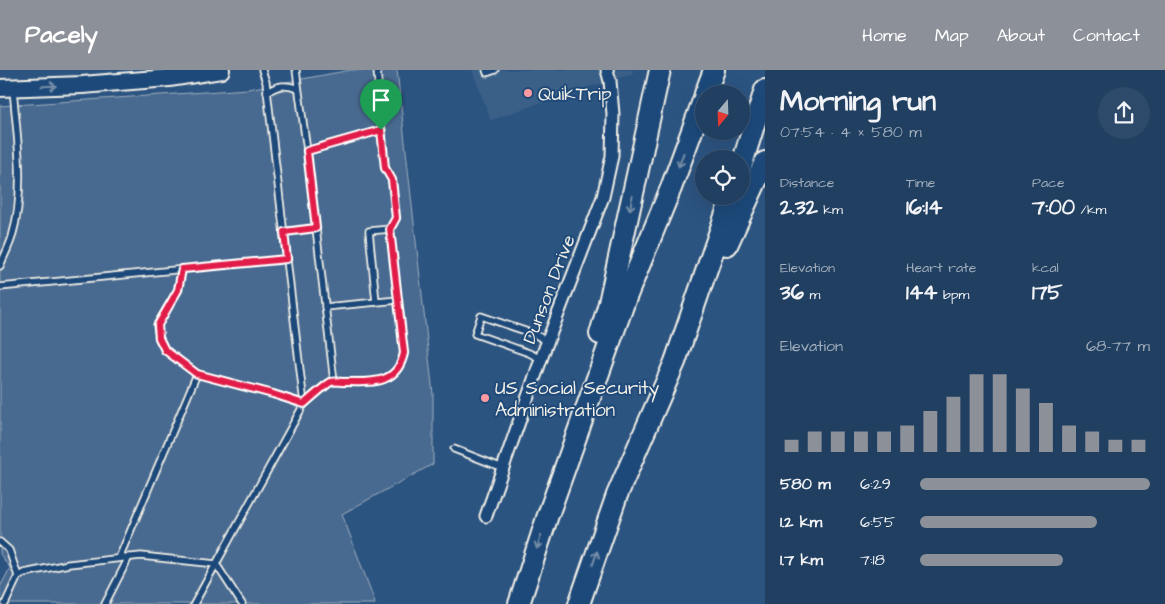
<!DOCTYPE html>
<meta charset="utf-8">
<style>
:root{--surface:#213f61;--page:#2d4a6a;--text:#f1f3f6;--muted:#a2afbd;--line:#3e5876;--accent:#8c9099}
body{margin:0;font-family:"Architects Daughter",sans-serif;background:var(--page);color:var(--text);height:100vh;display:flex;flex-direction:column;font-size:19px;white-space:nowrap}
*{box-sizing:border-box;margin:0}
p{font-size:16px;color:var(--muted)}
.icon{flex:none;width:28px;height:28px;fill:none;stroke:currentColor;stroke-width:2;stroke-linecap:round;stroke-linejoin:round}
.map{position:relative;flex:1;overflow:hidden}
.side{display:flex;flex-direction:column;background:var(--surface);width:400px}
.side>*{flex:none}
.needle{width:32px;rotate:199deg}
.controls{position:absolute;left:695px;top:15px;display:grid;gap:10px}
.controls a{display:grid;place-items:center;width:55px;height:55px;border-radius:50%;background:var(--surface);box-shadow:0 5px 20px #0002,0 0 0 1px var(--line);font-size:25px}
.pin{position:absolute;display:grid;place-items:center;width:42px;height:42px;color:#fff;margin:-51px -21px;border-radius:50% 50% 50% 0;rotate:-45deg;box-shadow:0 0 5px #0007}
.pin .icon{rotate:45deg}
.round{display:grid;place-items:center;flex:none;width:52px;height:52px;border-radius:26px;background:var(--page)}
.headline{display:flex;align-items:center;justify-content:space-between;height:85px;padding:0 15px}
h1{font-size:28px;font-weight:800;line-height:38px}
.figures{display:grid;grid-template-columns:repeat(3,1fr);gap:8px;height:85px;padding:5px 15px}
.figures div{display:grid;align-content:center}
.figures b{font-size:21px;font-weight:800}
.figures small{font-size:14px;font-weight:400}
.figures p{font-size:14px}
.chart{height:140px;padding:10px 15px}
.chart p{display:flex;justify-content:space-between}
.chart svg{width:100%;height:90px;margin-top:5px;stroke:var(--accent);stroke-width:6}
ul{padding:0 15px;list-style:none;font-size:16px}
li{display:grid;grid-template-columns:80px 60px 1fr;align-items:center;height:38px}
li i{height:12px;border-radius:6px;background:var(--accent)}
header{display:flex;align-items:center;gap:30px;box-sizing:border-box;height:70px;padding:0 25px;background:var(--accent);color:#fff}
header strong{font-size:24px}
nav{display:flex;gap:28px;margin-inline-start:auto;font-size:18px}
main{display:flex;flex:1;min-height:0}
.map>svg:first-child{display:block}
.built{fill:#3b6088}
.green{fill:#496b90;stroke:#9eaebc}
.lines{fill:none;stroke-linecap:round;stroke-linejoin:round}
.service-casing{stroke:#f4f1e8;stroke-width:9}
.minor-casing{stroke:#f4f1e8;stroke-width:15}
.secondary-casing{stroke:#f4f1e8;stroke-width:20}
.motorway-casing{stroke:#f4f1e8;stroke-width:24}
.service{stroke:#1f4a7a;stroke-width:5.5}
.minor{stroke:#1f4a7a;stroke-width:11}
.secondary{stroke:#1f4a7a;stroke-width:16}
.motorway{stroke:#1f4a7a;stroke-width:20}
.oneway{stroke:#748da6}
.route-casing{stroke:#fff;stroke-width:10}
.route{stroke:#e11d48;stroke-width:6}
.poi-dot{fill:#ff9aa2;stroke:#1f4a7a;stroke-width:2}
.labels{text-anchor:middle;stroke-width:4;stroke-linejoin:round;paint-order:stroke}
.poi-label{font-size:19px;fill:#f4f1e8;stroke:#1f4a7a;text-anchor:start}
.street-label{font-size:19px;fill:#f4f1e8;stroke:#1f4a7a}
</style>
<header>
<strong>Pacely</strong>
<nav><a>Home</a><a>Map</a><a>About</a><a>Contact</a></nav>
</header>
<main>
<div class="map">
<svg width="765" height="534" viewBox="0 0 765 534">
<rect width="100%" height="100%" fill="#2c5481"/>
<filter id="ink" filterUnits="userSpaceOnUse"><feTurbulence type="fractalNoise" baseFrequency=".02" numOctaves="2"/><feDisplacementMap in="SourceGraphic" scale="10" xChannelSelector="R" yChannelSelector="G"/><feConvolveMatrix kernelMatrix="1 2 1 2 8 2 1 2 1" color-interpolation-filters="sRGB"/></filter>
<g filter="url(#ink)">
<polygon class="built" points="472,0 633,0 632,4 568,23 491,50"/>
<polygon class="green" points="351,0 397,0 433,324 433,394 342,444 375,532 375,534 0,534 0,517 10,498 0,484 0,36 248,19"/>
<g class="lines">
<defs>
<g id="service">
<polyline points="296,0 307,81 334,312"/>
<polyline points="486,0 487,3 495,0"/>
<path d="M267,22c11,-7 19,-8 31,-3"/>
<polyline points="307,81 381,60"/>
<polyline points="284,162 315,158"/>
<path d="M0,196c4,-10 9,-19 12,-29 14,-48 5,-99 1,-148"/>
<polyline points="0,217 287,189"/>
<polyline points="376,232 369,161 390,159"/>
<polyline points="325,237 398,230"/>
<polyline points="541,289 529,283 475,264 481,246 534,264 547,271"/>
<polyline points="197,304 273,324 304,334 266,12 262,0"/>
<polyline points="454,379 503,398"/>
<polyline points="0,472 9,480 18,506"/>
<polyline points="119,488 197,304 165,280 159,268 157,255 178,220 182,199"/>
<polyline points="216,494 242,534"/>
<polyline points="5,534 18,506 24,503 69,494 141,486 216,494"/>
<polyline points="105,534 129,487"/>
<path d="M194,534l110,-200c5,-4 22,-20 27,-22 3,-1 9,0 12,0 27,0 54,4 61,-29l-14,-124 6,-11 -4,-38 -7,-12 -8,-98"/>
</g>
<polyline id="minor" points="486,446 545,278 603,127 612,86 613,44 610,11 607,0"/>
<polyline id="secondary" points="0,18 82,15 169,8 221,0"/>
<g id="motorway">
<polyline points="705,24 714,0"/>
<polyline points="741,97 765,20"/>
<polyline points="727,175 765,92"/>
<polyline points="600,264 609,233 660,0"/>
<polyline points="519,534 547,448 625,230 671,118 704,28"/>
<polyline points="579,534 617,425 675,292 732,126"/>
</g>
</defs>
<use href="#service" class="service-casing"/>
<use href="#minor" class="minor-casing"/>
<use href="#secondary" class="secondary-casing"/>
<use href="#motorway" class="motorway-casing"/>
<use href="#service" class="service"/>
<use href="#minor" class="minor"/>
<use href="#secondary" class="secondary"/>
<use href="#motorway" class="motorway"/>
</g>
<defs><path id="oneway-shaft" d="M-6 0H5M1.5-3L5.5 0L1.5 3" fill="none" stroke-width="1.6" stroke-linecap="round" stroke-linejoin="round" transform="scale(1.25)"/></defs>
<g class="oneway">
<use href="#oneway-shaft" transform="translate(49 16) rotate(-2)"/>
<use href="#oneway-shaft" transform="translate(681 90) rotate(110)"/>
<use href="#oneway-shaft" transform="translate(631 133) rotate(102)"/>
<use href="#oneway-shaft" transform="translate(539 472) rotate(108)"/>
<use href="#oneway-shaft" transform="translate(595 488) rotate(-71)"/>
</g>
</g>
<g class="lines" filter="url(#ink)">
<defs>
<path id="route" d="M381,60l4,38 7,12 4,38 -6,11 14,124c-7,33 -34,29 -61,29 -3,0 -9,-1 -12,0 -5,2 -22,18 -27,22l-31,-10 -76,-20 -32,-24 -6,-12 -1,-13 20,-35 4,-21 105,-10 -3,-27 32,-4 -9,-77z"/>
</defs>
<use href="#route" class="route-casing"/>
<use href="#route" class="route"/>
</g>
<g class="poi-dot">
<circle cx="528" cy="23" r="5"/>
<circle cx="485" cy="328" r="5"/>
</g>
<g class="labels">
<g class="poi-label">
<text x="538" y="30">QuikTrip</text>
<text x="495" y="324">US Social Security<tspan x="495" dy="22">Administration</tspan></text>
</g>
<g class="street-label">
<text transform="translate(548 219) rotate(-69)" y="7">Dunson Drive</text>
</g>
</g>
</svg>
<div class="controls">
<a><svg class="needle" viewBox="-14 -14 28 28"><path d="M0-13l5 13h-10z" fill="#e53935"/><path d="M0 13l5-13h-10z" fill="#a2afbd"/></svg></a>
<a><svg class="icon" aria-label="locate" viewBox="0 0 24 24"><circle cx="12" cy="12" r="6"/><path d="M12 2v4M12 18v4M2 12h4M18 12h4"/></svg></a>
</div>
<div class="pin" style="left:381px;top:60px;background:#1e9e55"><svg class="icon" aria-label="arrive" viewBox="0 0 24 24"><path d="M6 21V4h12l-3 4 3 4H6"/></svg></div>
</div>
<section class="side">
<div class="headline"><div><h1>Morning run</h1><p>07:54 · 4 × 580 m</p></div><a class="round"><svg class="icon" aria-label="share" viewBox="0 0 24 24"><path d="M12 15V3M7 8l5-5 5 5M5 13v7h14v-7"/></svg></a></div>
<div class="figures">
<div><p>Distance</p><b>2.32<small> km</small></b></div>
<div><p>Time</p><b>16:14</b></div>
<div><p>Pace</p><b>7:00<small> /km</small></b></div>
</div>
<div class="figures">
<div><p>Elevation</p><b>36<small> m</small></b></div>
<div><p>Heart rate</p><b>144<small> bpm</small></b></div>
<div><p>kcal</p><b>175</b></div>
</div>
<div class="chart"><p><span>Elevation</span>68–77 m</p>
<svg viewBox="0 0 160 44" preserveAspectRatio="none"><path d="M5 44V38M15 44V34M25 44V34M35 44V34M45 44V34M55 44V31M65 44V24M75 44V17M85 44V6M95 44V6M105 44V13M115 44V20M125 44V31M135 44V34M145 44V38M155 44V38"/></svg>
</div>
<ul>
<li><b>580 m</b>6:29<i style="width:100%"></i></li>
<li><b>1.2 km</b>6:55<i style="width:77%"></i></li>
<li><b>1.7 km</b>7:18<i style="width:62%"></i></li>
</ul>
</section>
</main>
